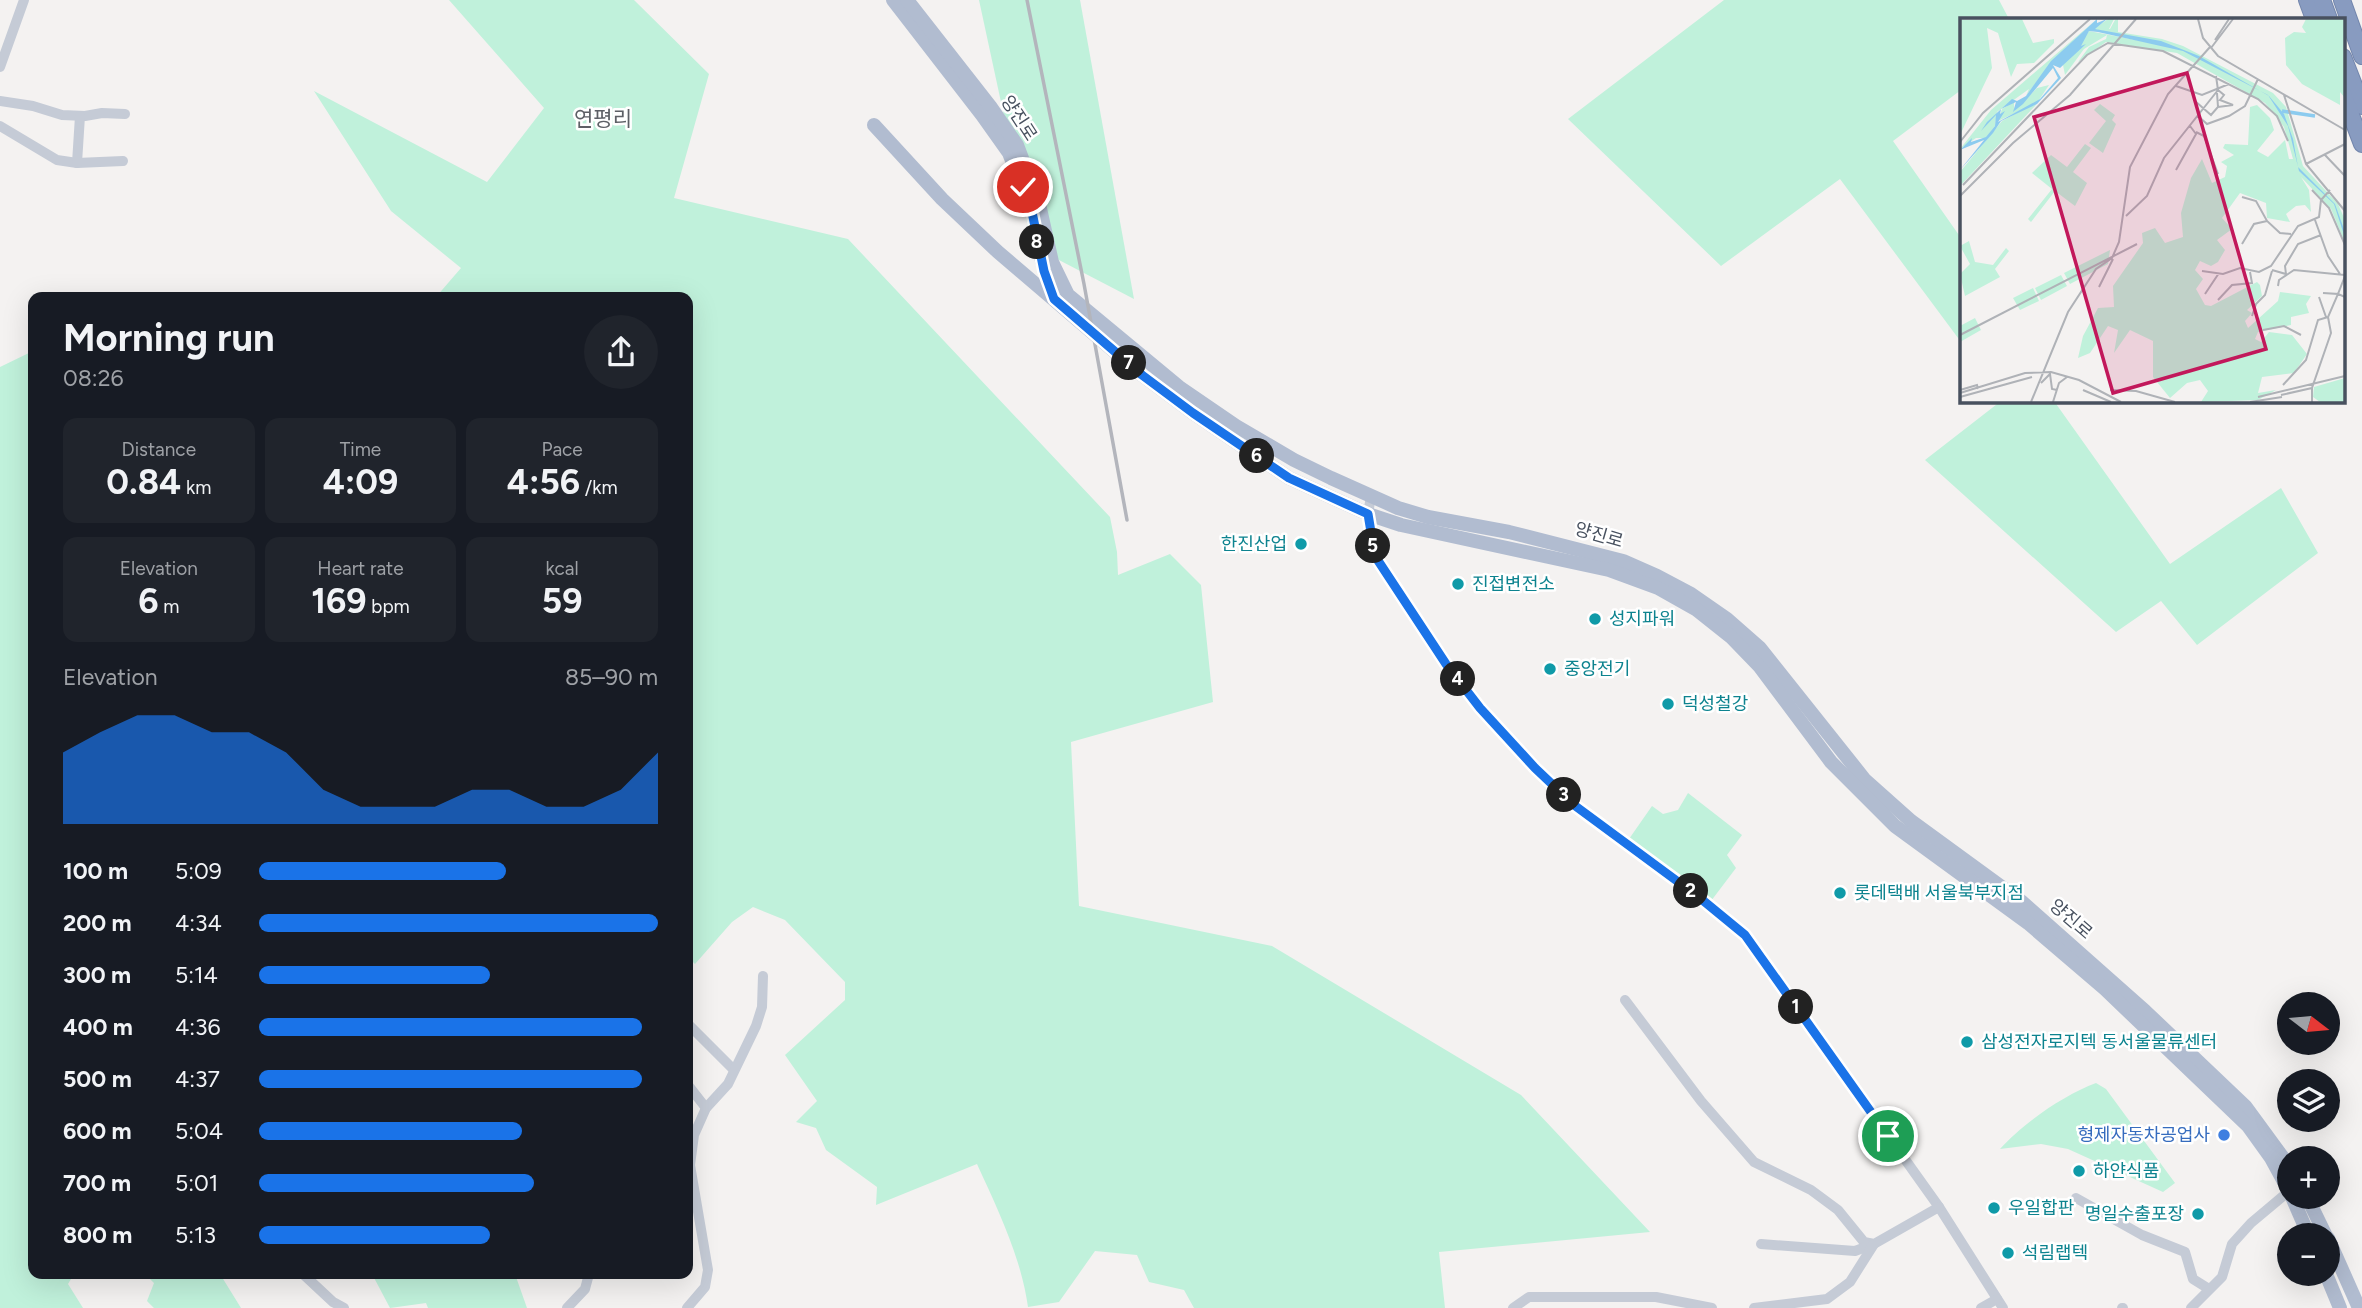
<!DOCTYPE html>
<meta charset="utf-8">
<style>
:root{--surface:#171b24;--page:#20242c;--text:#f1f3f6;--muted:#9ea1a6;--accent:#1a73e8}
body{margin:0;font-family:Figtree,"Noto Sans KR",sans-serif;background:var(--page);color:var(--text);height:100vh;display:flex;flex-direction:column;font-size:26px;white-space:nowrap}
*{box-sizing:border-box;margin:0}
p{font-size:23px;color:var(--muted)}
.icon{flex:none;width:38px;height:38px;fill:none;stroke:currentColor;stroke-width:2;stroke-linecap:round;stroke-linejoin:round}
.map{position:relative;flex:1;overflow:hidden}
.drawer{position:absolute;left:28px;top:292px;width:665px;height:987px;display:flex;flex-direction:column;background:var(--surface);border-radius:14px;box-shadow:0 7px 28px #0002}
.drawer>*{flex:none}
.needle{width:46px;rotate:106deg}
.fabs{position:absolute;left:2277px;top:992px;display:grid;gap:14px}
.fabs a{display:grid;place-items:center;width:63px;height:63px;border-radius:50%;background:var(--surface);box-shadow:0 7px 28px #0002;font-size:35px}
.pin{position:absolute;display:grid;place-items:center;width:60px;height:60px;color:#fff;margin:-30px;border:4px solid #fff;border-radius:50%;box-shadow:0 2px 7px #0007}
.km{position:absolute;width:35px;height:35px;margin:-18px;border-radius:50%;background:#222;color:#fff;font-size:19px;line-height:35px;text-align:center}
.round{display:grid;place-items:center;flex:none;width:74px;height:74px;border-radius:37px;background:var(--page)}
.headline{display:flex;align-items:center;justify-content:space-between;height:119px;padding:0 35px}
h1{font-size:38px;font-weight:700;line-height:52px}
.metrics{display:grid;grid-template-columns:repeat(3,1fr);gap:10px;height:119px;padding:7px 35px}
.metrics div{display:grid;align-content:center;border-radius:14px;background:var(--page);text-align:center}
.metrics b{font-size:35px;font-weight:700}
.metrics small{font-size:19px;font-weight:400}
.metrics p{font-size:19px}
.chart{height:196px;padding:14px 35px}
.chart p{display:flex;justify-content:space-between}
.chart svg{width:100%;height:126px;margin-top:7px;fill:var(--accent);opacity:.7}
ul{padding:0 35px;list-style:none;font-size:23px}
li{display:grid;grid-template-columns:112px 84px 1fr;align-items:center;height:52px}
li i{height:18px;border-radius:9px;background:var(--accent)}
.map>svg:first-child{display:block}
.green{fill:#c0f1db}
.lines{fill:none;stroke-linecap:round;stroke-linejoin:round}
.highway-casing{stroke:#7386ac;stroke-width:18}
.minor{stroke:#c5cbd6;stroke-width:10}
.major{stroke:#b1bcd0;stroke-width:14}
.highway{stroke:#889bc0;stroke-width:16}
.rail{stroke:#b3b5bc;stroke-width:3.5}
.route-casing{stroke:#fff;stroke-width:14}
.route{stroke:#1a73e8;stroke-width:9}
.culture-dot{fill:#0f9aa8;stroke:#fff;stroke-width:2.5}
.shop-dot{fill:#3f7fe0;stroke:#fff;stroke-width:2.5}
.labels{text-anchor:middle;stroke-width:5;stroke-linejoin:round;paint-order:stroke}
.street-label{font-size:18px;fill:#48515f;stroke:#fff}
.culture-label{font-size:18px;fill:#0d838f;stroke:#fff;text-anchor:start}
.shop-label{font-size:18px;fill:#366cbe;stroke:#fff;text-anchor:end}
.quarter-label{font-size:21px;fill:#5d6066;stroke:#fff}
.inset-river{fill:none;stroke:#8ccbef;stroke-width:3.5}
.inset-road{fill:none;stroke:#afb2b7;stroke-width:2}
.view{fill:#c2185b;fill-opacity:0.15;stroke:#c2185b;stroke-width:3.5}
.inset-edge{fill:none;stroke:#48515f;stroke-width:3.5}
</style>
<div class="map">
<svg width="2362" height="1308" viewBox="0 0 2362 1308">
<rect width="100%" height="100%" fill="#f4f2f1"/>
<g class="green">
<path d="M449,0h185l75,74 -35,124 174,41 262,278 7,35 1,23 52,-21 31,31 12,117 -142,40 8,164 193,40 249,149 129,137 -211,20 6,56h-251l-10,-18 -35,-8 -12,-27 -42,-4 -36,51 -31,5c-7,-50 -30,-97 -51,-143l-101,41 1,-18 -51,-37 -10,-22 -20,-6 21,-21 -32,-46 60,-55v-18l-60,-62 -32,-13 -21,15 -37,42 -7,-7v-659l-252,-1 25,-29 -70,-57 -77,-120 173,91 57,-74z"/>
<polygon points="979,0 1080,0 1134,299 1032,246"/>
<polygon points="1724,0 1999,0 2009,19 1961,19 1961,90 1893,141 1961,238 1961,342 1840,179 1721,266 1568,119"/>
<polygon points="33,351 33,1274 74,1274 68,1284 83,1308 0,1308 0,367"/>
<polygon points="2001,401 2054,401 2170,564 2281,488 2318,553 2197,645 2161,601 2116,632 1925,460"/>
<polygon points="1688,793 1742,835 1727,855 1736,868 1711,901 1629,839 1652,806 1663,814 1678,810"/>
<path d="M2096,1083l10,6 69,94 -12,9 -95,-43 -27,-5 -41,5c23,-26 64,-54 96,-66z"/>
<polygon points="145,1274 220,1274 241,1308 154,1308 147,1301 154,1283"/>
<polygon points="372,1274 515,1274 527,1308 428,1308 426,1303 390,1308"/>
</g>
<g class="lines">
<defs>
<g id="highway">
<polyline points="2307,0 2314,19"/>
<polyline points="2322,0 2329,19"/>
<polyline points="2342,0 2362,56"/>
<polyline points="2343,57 2362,106"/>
<polyline points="2343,94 2362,144"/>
</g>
</defs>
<use href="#highway" class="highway-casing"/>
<g class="minor">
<polyline points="0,67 24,0"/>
<polyline points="0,101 33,106 62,115 85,116 102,113 125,114"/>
<polyline points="0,126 57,160 77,163 123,161"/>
<polyline points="77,163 80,116"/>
<polyline points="1371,496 1368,514 1375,556 1446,664 1480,708 1535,768 1574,805 1700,898 1745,935 1939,1207 2003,1308"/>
<polyline points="1625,1000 1701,1101 1754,1162 1811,1190 1838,1210 1864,1242 1874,1244 1939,1207"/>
<polyline points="688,1024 734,1070"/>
<polyline points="688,1085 706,1108"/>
<polyline points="2076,1198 2142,1235 2185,1252 2193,1279 2209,1289"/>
<polyline points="1761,1244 1855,1251 1871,1245"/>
<polyline points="303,1274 333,1302 344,1308"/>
<polyline points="567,1308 585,1289 589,1274"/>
<polyline points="687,1308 705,1287 708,1270 690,1165 694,1135 706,1108 728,1084 756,1026 762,1007 763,976"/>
<polyline points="1513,1308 1529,1297 1656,1297 1712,1308"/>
<polyline points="1754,1308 1827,1299 1850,1282 1874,1244"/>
<polyline points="1981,1308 1997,1299"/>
<polyline points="2122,1308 2123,1308"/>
<polyline points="2191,1308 2222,1277 2232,1244 2251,1223 2289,1191"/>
</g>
<g class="major">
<polyline points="893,0 982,115 1009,153 1029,204"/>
<polyline points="907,0 990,106 1017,145 1039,204 1052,262 1068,295 1179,387 1236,426 1294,460 1331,478 1398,508 1428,517 1509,532 1623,561 1657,576 1691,594 1727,619 1760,648 1865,780 1911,821 2022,902 2145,1011 2245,1106 2289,1166"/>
<polyline points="874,125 942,199 998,252 1142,375 1193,413 1289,478 1368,514 1401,525 1609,570 1658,588 1697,610 1731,637 1760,667 1831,762 1895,826 2028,923 2105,989 2248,1126 2271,1158 2289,1191"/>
<polyline points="1039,251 1054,299"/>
<polyline points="2292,1197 2309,1236"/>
<polyline points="2307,1197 2326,1236"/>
<polyline points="2328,1238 2359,1308"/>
<polyline points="2326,1274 2340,1308"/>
</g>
<use href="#highway" class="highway"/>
<polyline class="rail" points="1027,0 1084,284 1127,520"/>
</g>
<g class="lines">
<defs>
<polyline id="route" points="1023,187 1032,212 1044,271 1054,299 1142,375 1193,413 1289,478 1368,514 1375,556 1446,664 1480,708 1535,768 1574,805 1700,898 1745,935 1888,1136"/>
</defs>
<use href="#route" class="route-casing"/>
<use href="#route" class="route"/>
</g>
<g class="culture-dot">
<circle cx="1301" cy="544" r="7"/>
<circle cx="1458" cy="584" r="7"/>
<circle cx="1595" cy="619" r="7"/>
<circle cx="1550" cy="669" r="7"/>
<circle cx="1668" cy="704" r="7"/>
<circle cx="1840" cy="893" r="7"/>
<circle cx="1967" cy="1042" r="7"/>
<circle cx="2079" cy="1171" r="7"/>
<circle cx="1994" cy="1208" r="7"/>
<circle cx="2198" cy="1214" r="7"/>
<circle cx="2008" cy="1253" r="7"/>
</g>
<circle class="shop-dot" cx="2224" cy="1135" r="7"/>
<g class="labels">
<g class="street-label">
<text transform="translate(1019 118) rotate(57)" y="6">양진로</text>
<text transform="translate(1599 535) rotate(16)" y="6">양진로</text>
<text transform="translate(2071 919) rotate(41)" y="6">양진로</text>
</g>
<g class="culture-label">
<text x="1287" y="550" text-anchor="end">한진산업</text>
<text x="1472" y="590">진접변전소</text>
<text x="1609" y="625">성지파워</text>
<text x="1564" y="675">중앙전기</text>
<text x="1682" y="710">덕성철강</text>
<text x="1854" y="899">롯데택배 서울북부지점</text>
<text x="1981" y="1048">삼성전자로지텍 동서울물류센터</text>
<text x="2093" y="1177">하얀식품</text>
<text x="2008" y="1214">우일합판</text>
<text x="2184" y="1220" text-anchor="end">명일수출포장</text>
<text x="2022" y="1259">석림랩텍</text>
</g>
<g class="shop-label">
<text x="2210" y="1141">형제자동차공업사</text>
</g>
<g class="quarter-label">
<text x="603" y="126">연평리</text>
</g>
</g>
<g transform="translate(1960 18)">
<rect width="385" height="385" fill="#f4f2f1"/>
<path d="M62,1l11,24 21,-4v4l-20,20 -17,1 -6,13 -13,-44 -11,-5 5,40 -32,67v-115zM137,1l-45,42 -26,35 3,-7 -32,23 -2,14 -9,12h-10l-16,11 31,-39zM148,1h6l-5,10h1l5,-9 3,-1v13l44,7 21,7 90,47 13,14 17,59 35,38 7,16v23l-14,-34 -30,-32 8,13 2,22 -6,-7 -9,1 -10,8 4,8 -23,-4 -1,-15 -26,-10 -18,25 10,11 -15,11 8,10 -7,12 -7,4 -11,-5 -5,9 8,9 -7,10 9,16 6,1 46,-24 3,3 2,11 -15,14 5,3 -7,8 3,7 30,-27 2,-9 31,4 -5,8 3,9 -18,4v8l-33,7 -3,7 6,3 8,-10 23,3 15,19 -13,19 -32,4 -4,16 18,-3 -18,10 -57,2 7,-11 -8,-11 -13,3 -17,15 -17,-21v-36l-23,-11 -16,23 4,-23 -10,-4 -18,27 -12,5 5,-22 15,-28 16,-1 -1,-21 30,-43 -1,-10 13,-5 10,15 18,-6 -2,-24 10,-35 11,-19 10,24 13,-6 2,-11 -6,-4 13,-7 -11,-7 2,-4 23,1 2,-38 7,-2 13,13 4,12 -17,21 11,6 17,-17 4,19h4l-9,-32 -19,-24 -88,-50 -71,-11 -28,20 11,-15 17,-8 1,-4 -23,14 -19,26 -2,-10 26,-34 83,16 -78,-18zM346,1h39v79l-5,-6v13l-38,-21 -16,-19 -1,-27 9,-6 12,1 -4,-6zM89,67l-14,21 -75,80v-14l42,-51 30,-16 -34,16 4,-12 12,-7v9l23,-23zM140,86l15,11 -3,5 4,4 -13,29 -14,-10 17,-22 -12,-11zM125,126l6,4 -18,24 14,11 -12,23 -20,-15 -24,31 -3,-3 24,-30 -20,-16 19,-18 16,12zM9,223l6,21 18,3 13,-17 3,3 -14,18 5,8 -35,19 -5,-22 10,-10 -10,-18zM150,232l-2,14 -38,20 -6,-11zM101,257l6,11 -26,14 -6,-12zM73,270l6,13 -19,9 -7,-12zM15,300l6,12 -21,12v-16zM385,360v24h-25l-7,-5 1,-10z" fill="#c0f1db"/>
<path d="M137,1v4l10,-4 -12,10 66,12 38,15 70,40 15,18 9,25 5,28 37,37 10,28v6l-11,-34 -35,-33 -11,-45 -20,-31 -85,-44 -85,-19 -9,-1 -8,15 5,-2 -26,24 -7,-3 8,13 -24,26 -36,17 -8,12 -33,37 24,-30 -24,10 12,-12 -1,4 15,-5 9,-11 1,-11 -15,16 6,-9 25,-23 5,2 9,-5 25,-35zM93,50l5,10 -18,21 -42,23 7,-11 -5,3 1,-5 15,-7 -3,10 10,-8z" fill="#8ccbef" fill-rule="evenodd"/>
<path class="inset-river" d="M322,93l33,5"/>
<path class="inset-road" d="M238,1l5,19 15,18 127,74M255,22l14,-21M251,30l22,-29M256,58l2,14 6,5 -4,5 13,5 -15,2M216,68l26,9 27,-11M233,75l2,8 16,14 7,-8 -1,-14M324,77l22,69 39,47M238,98l9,8 22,-8 16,-10 13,-27M236,114l8,4 14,38M0,124l23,-29 107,-94M365,137l20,21M346,146l39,-20M216,152l20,-36 -6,-8M3,167l124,-130 21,-12 55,8 95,48 19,17 11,25M352,172l17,18 16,37M0,178l53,-53 57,-48 66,-76M282,179l14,4 11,20 13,12 11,1M166,198l21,-20 17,-38 54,-68M355,202l13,36 12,18M282,226l12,-20 13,-3M312,252l14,4 -1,-8 13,-22 23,-9M242,253l21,3 17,-6 19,4 12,-6 27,-40 21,-9 2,-17 9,-10M385,258l-7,18 7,3M318,268l1,-6 15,-10 51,5M139,269l14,-28M245,276l14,-21M359,279l7,20M258,282l14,-15 20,-2 -2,-11M292,298l4,-12 9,-9 7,-24M303,312l21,-4 17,9M0,317l177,-91M81,365l9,-9 2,15 5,1M323,367l23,-25 12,-40 10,-3M0,372l17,-5 1,4M123,372l28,12M150,372l26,1 39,11M0,375l65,-20 26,-1 28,8 42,22M321,377l31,-7M0,379l72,-20M298,379l87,-21M71,384l37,-90 28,-43 16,-11 7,-16 11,-75 38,-73 42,-47M93,384l6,-19 8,-6M290,384l32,-5M352,384v-14l19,-55 -3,-16 10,-23 -15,-1"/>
<path class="view" d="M227,55l79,276 -153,44 -79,-276z"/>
<rect width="385" height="385" class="inset-edge"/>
</g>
</svg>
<div class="fabs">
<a><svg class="needle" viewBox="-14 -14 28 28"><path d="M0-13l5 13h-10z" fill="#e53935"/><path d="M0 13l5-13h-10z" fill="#9ea1a6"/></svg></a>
<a><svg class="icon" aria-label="layers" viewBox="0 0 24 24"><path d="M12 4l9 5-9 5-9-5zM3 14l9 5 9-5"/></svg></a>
<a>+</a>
<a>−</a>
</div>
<div class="pin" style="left:1888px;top:1136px;background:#1e9e55"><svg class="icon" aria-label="arrive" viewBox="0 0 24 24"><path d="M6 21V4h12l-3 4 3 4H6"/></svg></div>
<div class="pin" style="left:1023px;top:187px;background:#d93025"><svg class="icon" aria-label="check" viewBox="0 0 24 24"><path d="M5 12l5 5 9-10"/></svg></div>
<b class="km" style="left:1796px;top:1007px">1</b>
<b class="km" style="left:1691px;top:891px">2</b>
<b class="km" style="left:1564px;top:795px">3</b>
<b class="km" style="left:1458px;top:679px">4</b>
<b class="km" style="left:1373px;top:546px">5</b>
<b class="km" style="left:1257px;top:456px">6</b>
<b class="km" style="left:1129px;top:363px">7</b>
<b class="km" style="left:1037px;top:242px">8</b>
<section class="drawer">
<div class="headline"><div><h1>Morning run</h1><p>08:26</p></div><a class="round"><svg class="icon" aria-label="share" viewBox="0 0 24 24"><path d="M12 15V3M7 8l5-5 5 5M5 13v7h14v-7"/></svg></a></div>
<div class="metrics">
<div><p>Distance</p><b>0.84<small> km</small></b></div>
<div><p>Time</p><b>4:09</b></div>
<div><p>Pace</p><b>4:56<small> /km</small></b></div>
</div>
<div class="metrics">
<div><p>Elevation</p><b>6<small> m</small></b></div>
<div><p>Heart rate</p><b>169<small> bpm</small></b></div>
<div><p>kcal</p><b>59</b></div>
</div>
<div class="chart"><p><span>Elevation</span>85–90 m</p>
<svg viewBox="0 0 160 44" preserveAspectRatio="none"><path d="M0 44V19L10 12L20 6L30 6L40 12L50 12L60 19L70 32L80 38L90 38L100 38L110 32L120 32L130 38L140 38L150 32L160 19V44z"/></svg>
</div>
<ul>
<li><b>100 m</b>5:09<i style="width:62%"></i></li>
<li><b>200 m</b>4:34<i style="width:100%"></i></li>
<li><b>300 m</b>5:14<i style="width:58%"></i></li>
<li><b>400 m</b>4:36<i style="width:96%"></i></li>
<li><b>500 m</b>4:37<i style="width:96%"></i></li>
<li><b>600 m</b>5:04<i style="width:66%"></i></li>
<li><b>700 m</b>5:01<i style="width:69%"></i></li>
<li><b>800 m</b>5:13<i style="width:58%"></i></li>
</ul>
</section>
</div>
